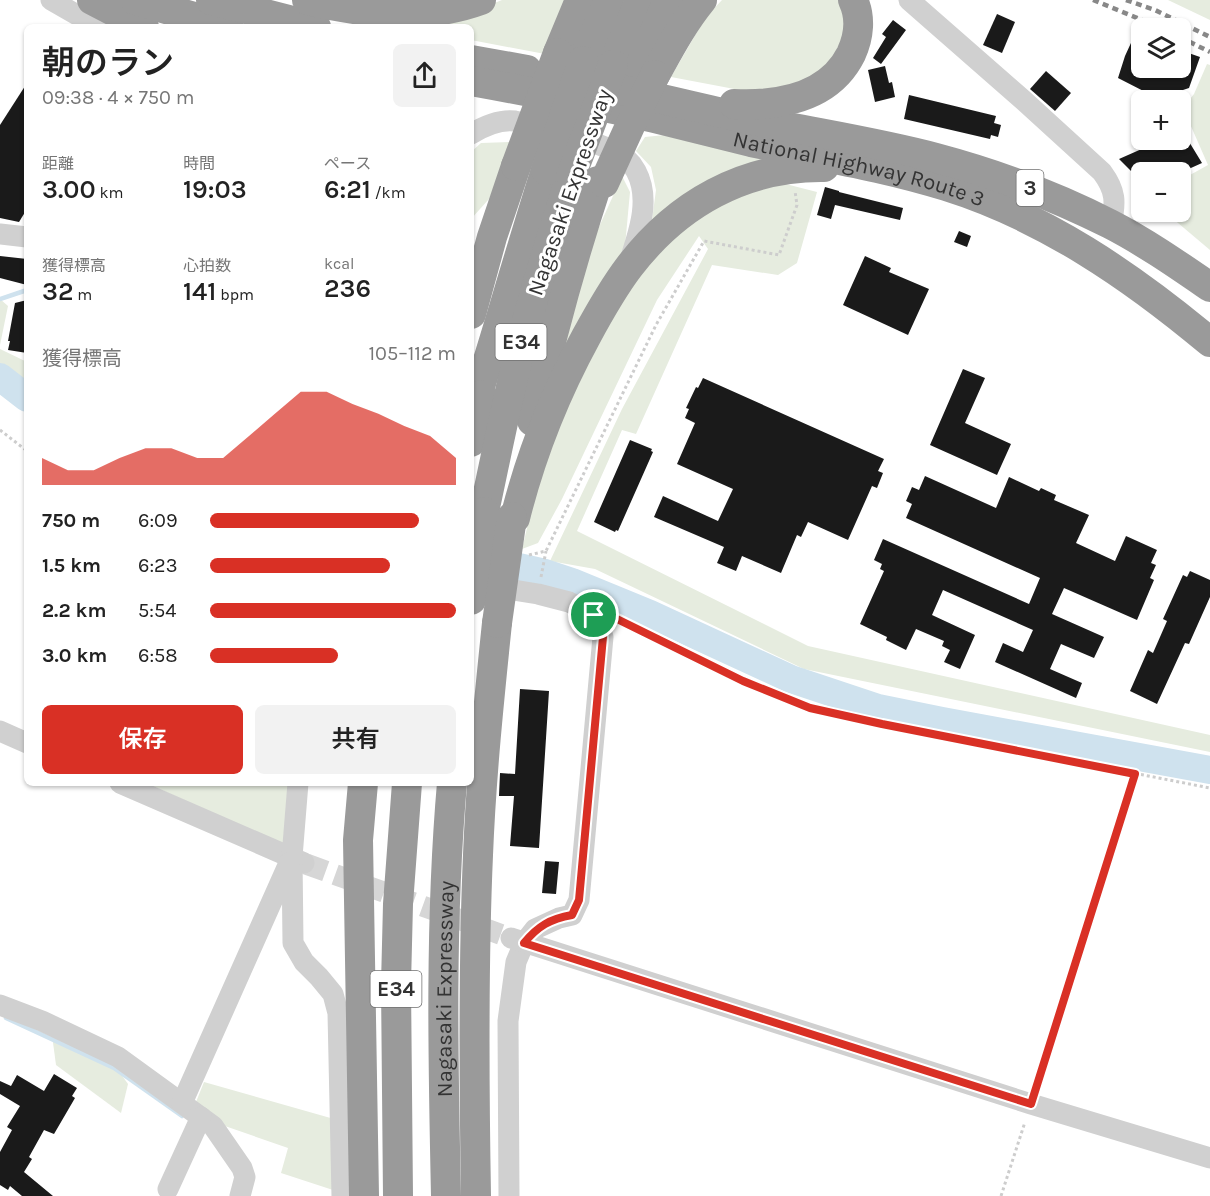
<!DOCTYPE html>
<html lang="ja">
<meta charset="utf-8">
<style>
:root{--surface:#fff;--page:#f2f2f2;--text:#222;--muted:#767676;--accent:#d93025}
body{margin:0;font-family:Karla,"Noto Sans JP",sans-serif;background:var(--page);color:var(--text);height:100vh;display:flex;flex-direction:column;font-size:22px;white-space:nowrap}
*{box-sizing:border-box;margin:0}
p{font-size:20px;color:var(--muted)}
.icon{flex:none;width:33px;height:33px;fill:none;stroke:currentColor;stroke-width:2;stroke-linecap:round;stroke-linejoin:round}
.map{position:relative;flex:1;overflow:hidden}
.side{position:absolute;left:24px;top:24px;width:450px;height:762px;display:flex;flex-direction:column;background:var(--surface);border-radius:9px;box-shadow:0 2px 4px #0004}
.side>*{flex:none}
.buttons{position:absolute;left:1131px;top:18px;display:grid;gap:12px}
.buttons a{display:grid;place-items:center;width:60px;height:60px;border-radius:9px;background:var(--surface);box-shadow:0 2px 4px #0004;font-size:30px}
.pin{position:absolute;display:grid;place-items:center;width:51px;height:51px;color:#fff;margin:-26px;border:3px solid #fff;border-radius:50%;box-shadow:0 2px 6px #0007}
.round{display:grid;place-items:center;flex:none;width:63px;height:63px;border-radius:9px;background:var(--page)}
.head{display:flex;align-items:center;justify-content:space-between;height:102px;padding:0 18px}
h1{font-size:33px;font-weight:600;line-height:45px}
.stats{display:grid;grid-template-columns:repeat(3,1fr);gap:9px;height:102px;padding:6px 18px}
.stats div{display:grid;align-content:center}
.stats b{font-size:26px;font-weight:600}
.stats small{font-size:16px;font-weight:400}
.stats p{font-size:16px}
.chart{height:168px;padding:12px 18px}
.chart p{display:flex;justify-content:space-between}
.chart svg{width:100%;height:108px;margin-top:6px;fill:var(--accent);opacity:.7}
.cta{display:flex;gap:12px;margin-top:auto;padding:12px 18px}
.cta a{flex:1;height:69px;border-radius:9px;background:var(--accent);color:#fff;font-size:24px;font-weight:600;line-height:69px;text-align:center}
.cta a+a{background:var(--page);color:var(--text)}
ul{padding:0 18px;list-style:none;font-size:20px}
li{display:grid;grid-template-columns:96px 72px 1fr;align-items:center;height:45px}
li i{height:15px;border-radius:8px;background:var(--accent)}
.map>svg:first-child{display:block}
.green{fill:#e6ecdf}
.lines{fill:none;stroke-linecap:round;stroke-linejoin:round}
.stream{stroke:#cfe2ee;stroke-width:4.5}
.river{stroke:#cfe2ee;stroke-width:28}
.building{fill:#1a1a1a}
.minor-tunnel{stroke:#d6d6d6;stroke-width:21;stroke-dasharray:21 10;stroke-linecap:butt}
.path{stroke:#cdcdcd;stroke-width:3;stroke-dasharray:3 3;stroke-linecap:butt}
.minor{stroke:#d0d0d0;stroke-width:21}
.highway{stroke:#9a9a9a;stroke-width:30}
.rail{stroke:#888;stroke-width:4.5;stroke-dasharray:6 4.5;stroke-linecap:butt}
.highway-bridge{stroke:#9a9a9a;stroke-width:30}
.route-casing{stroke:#fff;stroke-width:12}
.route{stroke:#d93025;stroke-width:8}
.labels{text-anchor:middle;stroke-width:6;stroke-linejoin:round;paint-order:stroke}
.shield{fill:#fff;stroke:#707070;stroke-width:1.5}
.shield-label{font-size:21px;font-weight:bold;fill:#333}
.street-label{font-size:22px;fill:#333;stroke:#fff}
</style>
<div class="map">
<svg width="1210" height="1196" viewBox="0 0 1210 1196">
<rect width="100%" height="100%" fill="#fff"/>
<g class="green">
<polygon points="502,0 568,0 545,54 471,40 471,27 412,27 457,18"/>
<polygon points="722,0 839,0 845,8 844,36 828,66 796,86 745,91 671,77 705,18"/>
<polygon points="1168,0 1210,0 1210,20"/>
<polygon points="1207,64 1210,65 1210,250 1165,212 1180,212 1181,180 1208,165 1183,108 1194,94"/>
<polygon points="665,135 770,156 652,220 656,190 651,167 636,151 645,137"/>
<polygon points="514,142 489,199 471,219 471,152 481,143"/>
<polygon points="622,176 630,192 625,246 601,293 550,383 594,238"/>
<polygon points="774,181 817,192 797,263 778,275 712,265 636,434 622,430 577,531 808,646 1210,735 1210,752 804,669 595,569 550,561 622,409 708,249 699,236 657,300 562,499 538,543 522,549 536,490 568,398 620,303 659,245 695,216"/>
<polygon points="0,299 8,306 0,345"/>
<polygon points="0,349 27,362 27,381 0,365"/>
<polygon points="146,783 292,783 287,846"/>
<polygon points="52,1035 113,1063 128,1084 121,1113 56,1065"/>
<polygon points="204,1082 334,1119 333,1190 281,1173 288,1148 222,1125 196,1102"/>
</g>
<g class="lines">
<g class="stream">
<polyline points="0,299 27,290"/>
<polyline points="6,1018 114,1068 182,1116"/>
</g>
<g class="river">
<polyline points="0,377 27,398"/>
<polyline points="481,561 514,566 545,573 572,582 650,614 791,679 878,708 942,721 1210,770"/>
</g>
</g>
<g class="building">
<polygon points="997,14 1015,22 1002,53 983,45"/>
<polygon points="1142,19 1142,68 1180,68 1180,50 1200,57 1189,88 1174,93 1167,100 1161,100 1118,78 1125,56"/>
<polygon points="893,20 906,30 881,64 873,58 886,37 882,34"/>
<polygon points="885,66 889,83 892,82 895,97 875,102 868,70"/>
<polygon points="1046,71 1071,93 1055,111 1030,89"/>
<polygon points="27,83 27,209 19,222 0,218 0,125"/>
<polygon points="909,95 996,116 994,123 1001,125 998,137 991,135 990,139 904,119"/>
<polygon points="1162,140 1188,140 1202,163 1182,172 1142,172 1142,182 1119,159"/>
<polygon points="825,187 839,191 839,192 903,208 900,220 835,205 831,219 817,215"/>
<polygon points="959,231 971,236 967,247 954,242"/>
<polygon points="0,256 27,259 27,285 0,278"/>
<polygon points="865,256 891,268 889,272 929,289 908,335 843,305"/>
<polygon points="27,300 27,353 8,350 10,341 8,341 15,303"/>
<polygon points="963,369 985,378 965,423 1011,444 997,475 930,445"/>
<polygon points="703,378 884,459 878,471 883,473 877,488 872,486 848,540 808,522 801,537 797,535 781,573 742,556 736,571 717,563 724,547 654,517 663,496 718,521 733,489 677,464 695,423 685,418 689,409 686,408 696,387 698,388"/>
<polygon points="630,440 652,449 651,451 653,452 618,531 616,530 615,532 594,522"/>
<polygon points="925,476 996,508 1009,477 1039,491 1041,488 1056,495 1054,500 1089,515 1076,543 1115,561 1126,536 1157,550 1151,563 1156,565 1150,578 1154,580 1137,620 1064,588 1052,614 1104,637 1094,658 1061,644 1050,669 1082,683 1076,698 995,662 1003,643 1023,652 1033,630 943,590 932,615 975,635 960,669 944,662 950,650 942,646 944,641 916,629 906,650 886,640 887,637 860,624 884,571 880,569 882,564 874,560 883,539 1029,604 1040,578 906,518 912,504 906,501 912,487 919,490"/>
<polygon points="1190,571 1210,580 1210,597 1189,644 1185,643 1157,704 1130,691 1148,650 1153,653 1167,621 1163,619 1183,575 1187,577"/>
<polygon points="520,689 549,691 539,848 510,846 514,796 499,796 500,773 515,774"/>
<polygon points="545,861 559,862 556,894 542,893"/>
<polygon points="54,1074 77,1088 72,1096 75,1098 54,1134 44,1130 29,1157 32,1159 24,1172 53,1196 22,1196 10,1186 8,1190 0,1185 0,1152 12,1130 7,1127 20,1106 0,1094 0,1081 11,1086 17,1075 44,1091"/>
</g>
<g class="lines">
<polyline class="minor-tunnel" points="306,864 511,938"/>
<g class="path">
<polyline points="0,430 27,451"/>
<polyline points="529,555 546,551 656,325 704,241 779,255 797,205 795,191"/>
<polyline points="541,577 546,551"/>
<polyline points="615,619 743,681 810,708 882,724 1210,788"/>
<polyline points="1036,1087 1135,774"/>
<polyline points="1001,1196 1025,1122"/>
</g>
<g class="minor">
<polyline points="51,0 98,27"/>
<path d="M909,0l113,99 80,73c14,19 14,30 9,53"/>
<path d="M471,134c13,-8 28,-15 44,-13 11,2 24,7 35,10 21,6 43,10 62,19 10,4 19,12 24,21 15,28 3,61 -6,89"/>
<polyline points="0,234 27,237"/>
<polyline points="488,586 538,594 569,602 594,615 603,637 579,900 572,915 559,918 535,929 524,943 516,962 508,1021 509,1196"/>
<polyline points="0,731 27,743"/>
<polyline points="120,783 304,863"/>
<polyline points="298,783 292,857 293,943 304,962 319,977 333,994 338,1013 342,1196"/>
<polyline points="511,938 1031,1104 1210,1158"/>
<polyline points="0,1005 42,1021 118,1057 213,1126 242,1168 245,1177 240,1196"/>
<polyline points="182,1103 289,863"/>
<polyline points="168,1189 201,1117"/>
</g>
<g class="highway">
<polyline points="92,0 144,27"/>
<polyline points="135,0 229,27"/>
<polyline points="211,0 316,27"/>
<path d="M307,0c58,13 117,21 174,0"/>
<polyline points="558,53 580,0"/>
<polyline points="471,60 527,70"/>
<polyline points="583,61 609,0"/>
<polyline points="613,65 640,0"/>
<polyline points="638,71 668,0"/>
<path d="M655,75c14,-25 28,-52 47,-75"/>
<path id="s1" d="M471,81c61,11 122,23 183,37 32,8 64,16 97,24 65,14 131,24 195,44 99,31 185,90 264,156"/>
<path d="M580,81c58,12 115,26 173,39 61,13 123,22 183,38 60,16 119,38 174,66 35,18 68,41 100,63"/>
<path d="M734,104c45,2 95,-6 117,-50 8,-17 10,-37 2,-54"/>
<polyline points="471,314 492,237 516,166"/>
<path d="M471,415c26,-81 49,-164 75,-245"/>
<path d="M532,421c18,-81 40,-161 66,-240"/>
<polyline points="471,442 481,395"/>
<path d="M484,512c13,-61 25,-122 41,-183 13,-52 30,-102 46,-153"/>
<path d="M515,518c16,-64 40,-124 71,-181 13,-24 27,-49 43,-70 48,-63 115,-101 195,-100"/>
<polyline points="363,783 358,840 364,1196"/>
<polyline points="398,1196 396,984 398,904 407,783"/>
<path id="s2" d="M446,1196c-3,-137 -6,-276 6,-413"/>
<path d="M476,1196c-2,-114 -3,-228 2,-341 3,-77 11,-155 19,-232"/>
</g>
<g class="rail">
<polyline points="1093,0 1162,28"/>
<polyline points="1126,0 1155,10 1210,37"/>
<polyline points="1180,37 1210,52"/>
</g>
<g class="highway-bridge">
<polyline points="516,166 558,53"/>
<polyline points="546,170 583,61"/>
<polyline points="571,176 613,65"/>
<polyline points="604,183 630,126 655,75"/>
<polyline points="471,600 484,512"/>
<polyline points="497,623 512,517"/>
</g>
</g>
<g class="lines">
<defs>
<path id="route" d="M594,615l23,4 126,62 67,27 72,16 253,50 -104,330 -507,-161c14,-17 26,-24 48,-28l7,-15 24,-263z"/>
</defs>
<use href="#route" class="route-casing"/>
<use href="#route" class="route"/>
</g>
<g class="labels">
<g class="shield">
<rect x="1016.5" y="170" width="27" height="36" rx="4.5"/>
<rect x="495.5" y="324" width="51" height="36" rx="4.5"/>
<rect x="370.5" y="971" width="51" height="36" rx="4.5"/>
</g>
<g class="shield-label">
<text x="1030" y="195">3</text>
<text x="521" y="349">E34</text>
<text x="396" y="996">E34</text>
</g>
<g class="street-label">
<text dy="8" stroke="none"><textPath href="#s1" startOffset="398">National Highway Route 3</textPath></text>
<text transform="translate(569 192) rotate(-71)" y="8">Nagasaki Expressway</text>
<text dy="8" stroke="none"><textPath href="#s2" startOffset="207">Nagasaki Expressway</textPath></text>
</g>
</g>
</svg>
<div class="buttons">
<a><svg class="icon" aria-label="layers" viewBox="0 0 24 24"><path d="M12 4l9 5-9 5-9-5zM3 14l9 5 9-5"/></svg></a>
<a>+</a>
<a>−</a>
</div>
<div class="pin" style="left:594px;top:615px;background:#1e9e55"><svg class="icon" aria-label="arrive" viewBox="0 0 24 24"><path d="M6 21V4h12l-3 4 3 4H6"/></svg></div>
<section class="side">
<div class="head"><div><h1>朝のラン</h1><p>09:38 · 4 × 750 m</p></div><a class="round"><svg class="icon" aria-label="share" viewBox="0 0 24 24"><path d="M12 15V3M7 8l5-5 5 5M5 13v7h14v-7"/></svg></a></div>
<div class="stats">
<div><p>距離</p><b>3.00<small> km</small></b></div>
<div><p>時間</p><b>19:03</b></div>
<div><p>ペース</p><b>6:21<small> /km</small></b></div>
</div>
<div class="stats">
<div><p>獲得標高</p><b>32<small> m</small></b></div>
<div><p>心拍数</p><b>141<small> bpm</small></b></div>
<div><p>kcal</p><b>236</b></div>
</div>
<div class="chart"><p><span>獲得標高</span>105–112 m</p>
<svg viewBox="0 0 160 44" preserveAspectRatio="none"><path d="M0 44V33L10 38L20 38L30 33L40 29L50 29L60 33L70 33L80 24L90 15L100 6L110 6L120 11L130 15L140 20L150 24L160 33V44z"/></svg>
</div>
<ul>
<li><b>750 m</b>6:09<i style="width:85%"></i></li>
<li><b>1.5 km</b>6:23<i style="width:73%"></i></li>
<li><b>2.2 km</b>5:54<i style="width:100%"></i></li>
<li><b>3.0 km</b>6:58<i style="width:52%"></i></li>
</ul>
<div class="cta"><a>保存</a><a>共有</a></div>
</section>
</div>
